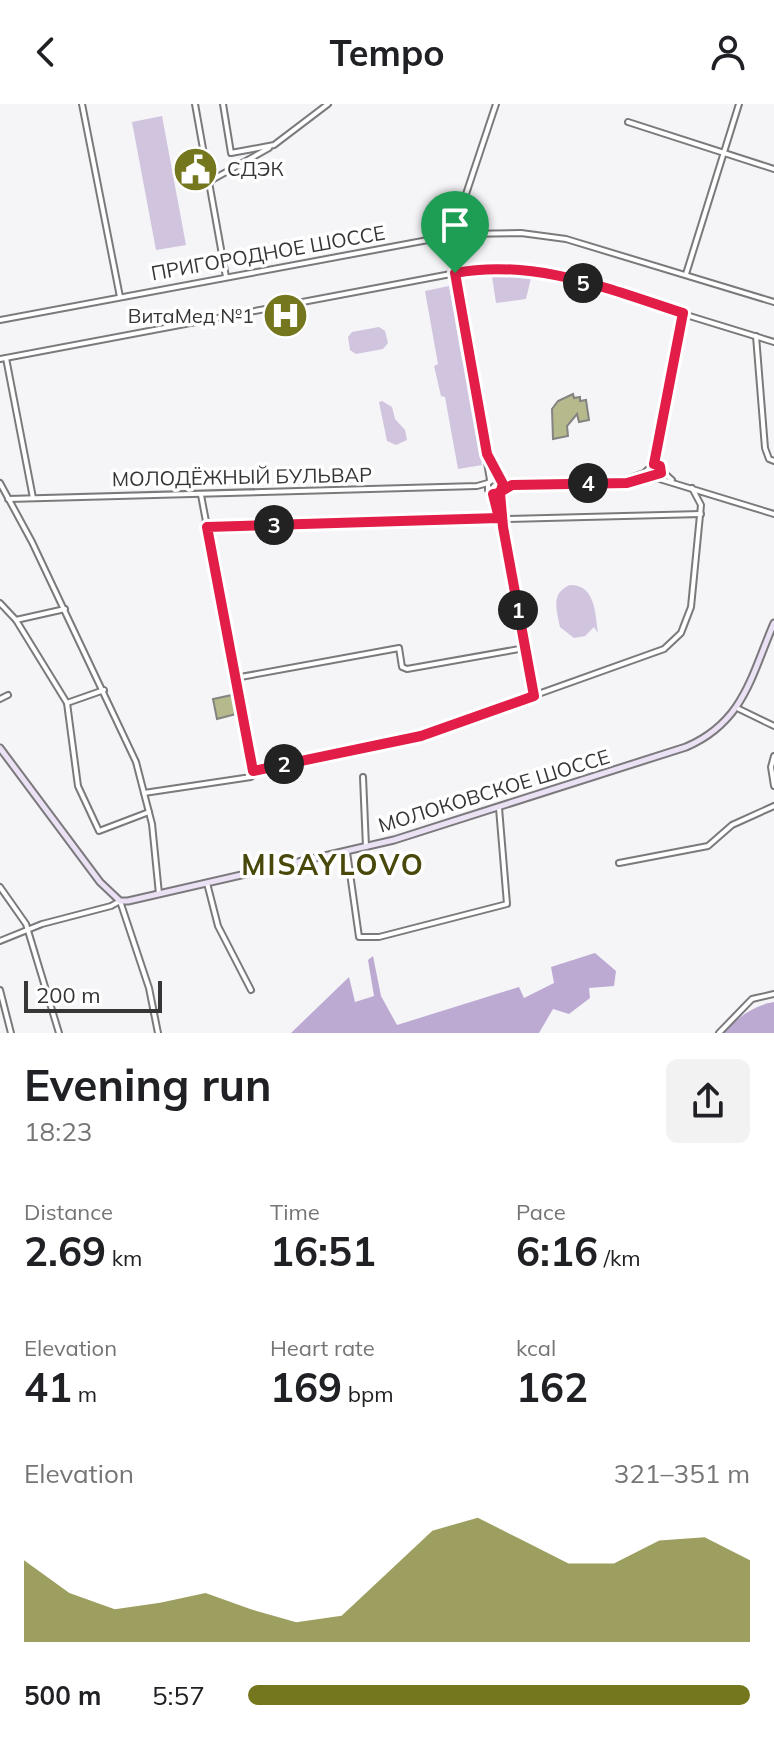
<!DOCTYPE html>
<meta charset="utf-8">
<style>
:root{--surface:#fff;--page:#f2f2f2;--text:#202124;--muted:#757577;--accent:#75771e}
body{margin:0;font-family:Mulish,sans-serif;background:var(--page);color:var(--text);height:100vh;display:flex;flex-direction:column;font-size:30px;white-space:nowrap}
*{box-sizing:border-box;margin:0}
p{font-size:26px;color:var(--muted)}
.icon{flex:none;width:44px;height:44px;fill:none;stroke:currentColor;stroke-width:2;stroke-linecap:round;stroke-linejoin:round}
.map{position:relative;height:929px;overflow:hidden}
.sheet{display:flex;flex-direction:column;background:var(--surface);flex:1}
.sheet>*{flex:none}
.scale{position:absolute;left:24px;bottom:20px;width:138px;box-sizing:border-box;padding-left:8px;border:4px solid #363637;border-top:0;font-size:22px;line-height:28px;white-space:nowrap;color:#363637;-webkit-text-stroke:6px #fff;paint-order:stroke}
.pin{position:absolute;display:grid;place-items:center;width:68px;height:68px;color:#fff;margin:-82px -34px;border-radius:50% 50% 50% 0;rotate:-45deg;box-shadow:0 0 8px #0007}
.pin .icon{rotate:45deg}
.km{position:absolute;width:40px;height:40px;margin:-20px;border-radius:50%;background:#222;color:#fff;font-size:22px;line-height:40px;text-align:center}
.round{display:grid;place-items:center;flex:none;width:84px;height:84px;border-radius:12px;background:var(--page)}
.overview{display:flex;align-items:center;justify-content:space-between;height:136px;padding:0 24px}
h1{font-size:44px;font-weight:700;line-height:60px}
.stats{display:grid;grid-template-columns:repeat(3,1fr);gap:12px;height:136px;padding:8px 24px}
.stats div{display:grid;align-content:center}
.stats b{font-size:40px;font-weight:700}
.stats small{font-size:22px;font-weight:400}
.stats p{font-size:22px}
.chart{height:224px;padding:16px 24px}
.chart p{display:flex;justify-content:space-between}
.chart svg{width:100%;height:144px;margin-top:8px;fill:var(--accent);opacity:.7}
ul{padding:0 24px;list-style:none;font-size:26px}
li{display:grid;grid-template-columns:128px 96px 1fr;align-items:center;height:60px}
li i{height:20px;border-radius:10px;background:var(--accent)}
header{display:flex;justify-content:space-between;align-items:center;height:104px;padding:0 24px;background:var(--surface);font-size:36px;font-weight:700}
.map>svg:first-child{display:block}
.green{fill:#d0c4df}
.forest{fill:#bcaad2}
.building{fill:#b6b98c;stroke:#838380;stroke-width:2}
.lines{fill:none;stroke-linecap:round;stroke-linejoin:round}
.minor-casing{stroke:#7b797c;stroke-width:8}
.secondary-casing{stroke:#7b797c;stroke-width:9}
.minor{stroke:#fff;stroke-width:4}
.secondary{stroke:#eae1f4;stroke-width:5}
.route-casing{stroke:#fff;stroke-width:16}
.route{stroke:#e11d48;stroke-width:10}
.labels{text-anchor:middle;stroke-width:7;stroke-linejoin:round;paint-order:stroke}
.poi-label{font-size:20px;fill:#363637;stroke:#fff;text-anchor:start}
.street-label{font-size:20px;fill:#363637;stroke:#fff}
.district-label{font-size:28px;font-weight:bold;letter-spacing:2px;fill:#48490a;stroke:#fff}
</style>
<header><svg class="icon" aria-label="back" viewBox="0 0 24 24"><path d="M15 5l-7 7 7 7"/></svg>Tempo<svg class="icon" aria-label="person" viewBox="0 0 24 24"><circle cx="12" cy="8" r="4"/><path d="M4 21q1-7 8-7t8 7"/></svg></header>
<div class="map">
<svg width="774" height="929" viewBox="0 0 774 929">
<rect width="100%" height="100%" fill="#f5f4f7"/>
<g class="green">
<polygon points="162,12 186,141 156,146 132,18"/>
<polygon points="492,172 531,174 526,195 496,199"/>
<polygon points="449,182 462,256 468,261 472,285 468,286 482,361 458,365 445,293 441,292 434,262 438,260 425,187"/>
<polygon points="379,223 385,227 388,239 383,245 356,250 350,246 348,233 352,228"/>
<polygon points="382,297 392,303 395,315 405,326 407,336 396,341 387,337 379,298"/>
<path d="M570,481c26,0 25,29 28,48l-4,-6 -9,9 -11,2 -14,-11c-3,-17 -10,-34 10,-42z"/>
</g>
<g class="forest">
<polygon points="595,849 616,867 614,882 589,884 590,894 569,910 553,905 539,929 291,929 349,873 355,898 374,892 368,856 373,852 381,892 397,921 519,883 524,894 554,879 551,863"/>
<path d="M774,898v31h-51c16,-16 29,-27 51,-31z"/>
</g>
<g class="building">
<polygon points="573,290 574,294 580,293 580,297 586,296 589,316 579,318 577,310 567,322 568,332 553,335 552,305 558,297"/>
<polygon points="232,591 236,610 217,615 213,595"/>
</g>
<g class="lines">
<defs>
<g id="minor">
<polyline points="82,0 120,193"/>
<polyline points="195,0 226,173"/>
<polyline points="223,0 231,49 274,41 328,0"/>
<polyline points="628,18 774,65"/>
<polyline points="210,77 269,44"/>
<polyline points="686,170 739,0"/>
<polyline points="0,216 460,130 521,129 566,135 774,198"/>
<polyline points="756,232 765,344 769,355 774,357"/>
<polyline points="6,254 33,394"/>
<polyline points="0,255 488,163 556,171 774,238"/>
<polyline points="489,352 499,375"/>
<polyline points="654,360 683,209"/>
<polyline points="654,360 672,376"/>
<polyline points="648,366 653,373 774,410"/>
<polyline points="490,376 455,169 452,132 496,0"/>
<polyline points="622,377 644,369 654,360"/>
<polyline points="0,379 32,438 136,658 152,720 159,790"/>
<polyline points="488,386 488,379 495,374 512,381 627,379 651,372"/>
<polyline points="500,389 503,423 534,592"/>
<polyline points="493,390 498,413"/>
<polyline points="201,391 253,667"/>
<polyline points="8,395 477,382 488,379"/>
<polyline points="207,423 701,410"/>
<polyline points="0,499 16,516 65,505"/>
<polyline points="16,516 67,599 104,586"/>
<polyline points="235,574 399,544 402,563 407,565 525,544"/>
<polyline points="0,595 8,591"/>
<polyline points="67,599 78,682 99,727 149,708"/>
<polyline points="737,604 774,622"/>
<polyline points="774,652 771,663 774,682"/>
<polyline points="363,673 366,743"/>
<polyline points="144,689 251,673 253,667 421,632 664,545 681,529 691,503 701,401 692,384"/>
<polyline points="347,748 359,833 379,833 507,800 499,704"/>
<polyline points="619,759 708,742 732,721 774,702"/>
<polyline points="207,779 218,822 251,886"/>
<polyline points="0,783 26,820 59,929"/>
<polyline points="0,837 42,820 111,802 120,797 149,884 158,929"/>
<polyline points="0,886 11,929"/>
<polyline points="719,929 752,895 774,890"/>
</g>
<path id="secondary" d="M0,644l100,134 20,19h8l266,-61 292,-93c58,-25 65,-71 88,-124"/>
</defs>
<use href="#minor" class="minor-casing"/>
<use href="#secondary" class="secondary-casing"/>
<use href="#minor" class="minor"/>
<use href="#secondary" class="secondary"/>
</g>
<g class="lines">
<defs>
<path id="route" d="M455,169l32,181 16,30 -3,9 3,34 31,169 -113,40 -168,35 -46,-244 292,-9 -6,-24c7,0 13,-6 19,-9l115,-2 34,-10 -1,-7 -6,-2 29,-151c-74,-24 -150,-55 -228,-40"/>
</defs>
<use href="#route" class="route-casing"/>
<use href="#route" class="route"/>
</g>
<defs>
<symbol id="civic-disc" viewBox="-11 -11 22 22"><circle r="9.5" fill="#75771e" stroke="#fff"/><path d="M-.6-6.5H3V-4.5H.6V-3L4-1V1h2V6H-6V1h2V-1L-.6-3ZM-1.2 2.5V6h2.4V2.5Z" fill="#fff"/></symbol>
<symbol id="hospital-disc" viewBox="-11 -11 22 22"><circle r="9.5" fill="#75771e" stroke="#fff"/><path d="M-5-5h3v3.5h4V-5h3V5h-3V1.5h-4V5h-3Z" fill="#fff"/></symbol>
</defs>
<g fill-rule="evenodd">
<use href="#civic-disc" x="170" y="40" width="51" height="51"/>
<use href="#hospital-disc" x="260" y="186" width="51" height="51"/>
</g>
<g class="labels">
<g class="poi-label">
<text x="227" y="72">СДЭК</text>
<text x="254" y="219" text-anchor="end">ВитаМед №1</text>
</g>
<g class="street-label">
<text transform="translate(268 149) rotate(-10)" y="7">ПРИГОРОДНОЕ ШОССЕ</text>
<text transform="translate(242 373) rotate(-1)" y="7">МОЛОДЁЖНЫЙ БУЛЬВАР</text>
<text transform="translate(494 687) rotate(-17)" y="7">МОЛОКОВСКОЕ ШОССЕ</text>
</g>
<g class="district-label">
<text x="333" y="771">MISAYLOVO</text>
</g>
</g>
</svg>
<div class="scale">200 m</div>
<div class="pin" style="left:455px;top:169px;background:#1e9e55"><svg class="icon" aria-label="arrive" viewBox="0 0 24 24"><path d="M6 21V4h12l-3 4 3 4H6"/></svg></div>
<b class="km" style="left:518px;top:506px">1</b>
<b class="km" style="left:284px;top:660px">2</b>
<b class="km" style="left:274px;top:421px">3</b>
<b class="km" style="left:588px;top:379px">4</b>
<b class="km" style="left:583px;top:179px">5</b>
</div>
<section class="sheet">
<div class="overview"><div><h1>Evening run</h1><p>18:23</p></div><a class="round"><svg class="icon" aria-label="share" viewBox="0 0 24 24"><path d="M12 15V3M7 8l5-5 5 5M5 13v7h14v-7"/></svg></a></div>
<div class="stats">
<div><p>Distance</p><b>2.69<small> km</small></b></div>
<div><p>Time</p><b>16:51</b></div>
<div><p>Pace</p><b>6:16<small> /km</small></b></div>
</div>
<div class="stats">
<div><p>Elevation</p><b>41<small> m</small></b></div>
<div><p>Heart rate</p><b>169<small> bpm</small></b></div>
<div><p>kcal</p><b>162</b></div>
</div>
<div class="chart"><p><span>Elevation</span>321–351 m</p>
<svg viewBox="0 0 160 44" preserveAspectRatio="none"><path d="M0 44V19L10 29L20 34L30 32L40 29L50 34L60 38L70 36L80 23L90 10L100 6L110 13L120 20L130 20L140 13L150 12L160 19V44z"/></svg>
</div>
<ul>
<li><b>500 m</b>5:57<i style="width:100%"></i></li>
</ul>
</section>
